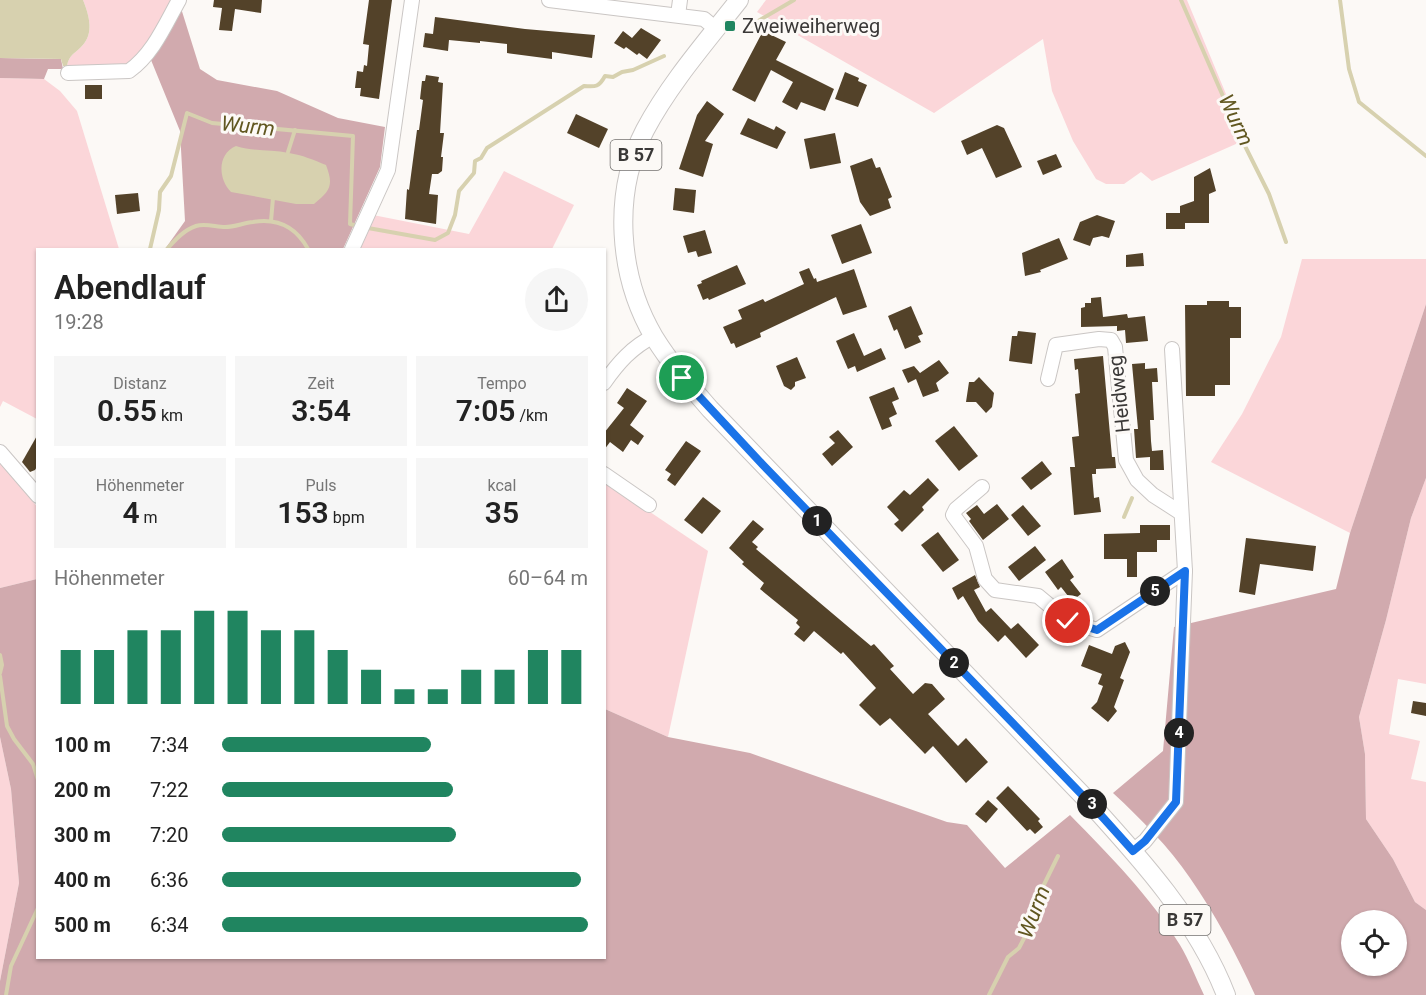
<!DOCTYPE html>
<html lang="de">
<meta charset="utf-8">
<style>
:root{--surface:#fff;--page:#f6f6f6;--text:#222;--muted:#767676;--accent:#208560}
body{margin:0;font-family:Roboto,sans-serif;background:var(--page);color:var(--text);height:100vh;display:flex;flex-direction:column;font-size:22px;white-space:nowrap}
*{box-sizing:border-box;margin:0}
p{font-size:20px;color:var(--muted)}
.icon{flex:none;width:33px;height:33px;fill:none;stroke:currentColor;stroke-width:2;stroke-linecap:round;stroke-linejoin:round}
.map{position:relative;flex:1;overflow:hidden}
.sheet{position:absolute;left:36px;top:248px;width:570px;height:711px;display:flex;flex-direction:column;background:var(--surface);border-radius:0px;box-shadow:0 2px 4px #0004}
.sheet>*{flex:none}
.controls{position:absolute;left:1341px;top:910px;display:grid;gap:12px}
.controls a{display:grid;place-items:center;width:66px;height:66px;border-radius:50%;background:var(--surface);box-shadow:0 2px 4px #0004;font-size:30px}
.pin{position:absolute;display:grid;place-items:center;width:51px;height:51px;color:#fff;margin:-26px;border:3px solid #fff;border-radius:50%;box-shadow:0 2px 6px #0007}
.km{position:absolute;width:30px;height:30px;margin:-15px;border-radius:50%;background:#222;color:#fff;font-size:16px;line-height:30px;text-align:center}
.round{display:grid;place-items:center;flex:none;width:63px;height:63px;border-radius:32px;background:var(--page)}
.headline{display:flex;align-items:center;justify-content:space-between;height:102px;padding:0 18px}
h1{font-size:33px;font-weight:600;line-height:45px}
.stats{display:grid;grid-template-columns:repeat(3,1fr);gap:9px;height:102px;padding:6px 18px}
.stats div{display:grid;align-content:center;border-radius:0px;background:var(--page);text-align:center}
.stats b{font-size:30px;font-weight:600}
.stats small{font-size:16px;font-weight:400}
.stats p{font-size:16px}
.chart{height:168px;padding:12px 18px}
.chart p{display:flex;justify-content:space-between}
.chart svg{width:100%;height:108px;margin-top:6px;stroke:var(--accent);stroke-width:6}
ul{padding:0 18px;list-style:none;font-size:20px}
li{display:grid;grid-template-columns:96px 72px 1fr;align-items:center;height:45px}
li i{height:15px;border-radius:8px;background:var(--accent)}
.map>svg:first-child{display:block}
.green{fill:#fbd6d9}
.forest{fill:#d1aaae;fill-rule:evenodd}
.water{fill:#d7d1af}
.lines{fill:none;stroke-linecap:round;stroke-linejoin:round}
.stream{stroke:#d7d1af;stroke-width:4}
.building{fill:#534229}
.minor-casing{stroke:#cac6c4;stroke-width:16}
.major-casing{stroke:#cac6c4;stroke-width:20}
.minor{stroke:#fff;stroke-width:14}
.major{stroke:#fff;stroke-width:18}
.route-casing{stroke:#fff;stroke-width:12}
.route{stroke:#1a73e8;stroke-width:8}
.poi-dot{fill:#208560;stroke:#fcf9f6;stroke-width:2}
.labels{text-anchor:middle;stroke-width:6;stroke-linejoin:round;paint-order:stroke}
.shield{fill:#fcf9f6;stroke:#747270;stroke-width:1.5}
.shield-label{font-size:18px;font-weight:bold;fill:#3a3837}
.poi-label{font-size:20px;fill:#3a3837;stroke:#fcf9f6;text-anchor:start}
.street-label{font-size:20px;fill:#3a3837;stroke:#fcf9f6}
.water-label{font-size:21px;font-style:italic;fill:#615720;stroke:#fcf9f6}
</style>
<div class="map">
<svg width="1426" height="995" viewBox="0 0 1426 995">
<rect width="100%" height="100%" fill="#fcf9f6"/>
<g class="green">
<path d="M83,0h91l-35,57 -13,9h-59c2,-11 7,-12 14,-19 14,-13 8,-32 2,-47z"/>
<polygon points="766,0 1187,0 1245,140 1152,181 1141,172 1124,184 1106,184 1096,179 1073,141 1052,91 1043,39 934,113 757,12"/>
<polygon points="0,78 44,79 60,91 77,111 119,249 38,249 37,419 3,401 0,407"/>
<polygon points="504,171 574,205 552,249 358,249 373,215 469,234"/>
<polygon points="1302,259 1426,259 1426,304 1350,533 1211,462 1242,414 1281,337"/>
<polygon points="0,459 38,508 37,579 0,588"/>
<polygon points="1426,478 1426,684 1398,679 1389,734 1420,741 1411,779 1426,782 1426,910 1415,902 1393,859 1366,819 1365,754 1359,717 1386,620 1411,518"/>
<polygon points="604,481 708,551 668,737 605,709"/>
<polygon points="0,737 11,789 19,883 0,981"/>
</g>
<g class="forest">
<polygon points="180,5 200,69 217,80 277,91 338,118 385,127 380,167 343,249 165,249 185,221 180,131 151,60"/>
<polygon points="0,58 61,59 63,69 48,69 44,79 0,78"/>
<path d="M1426,304v174l-15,40 -25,102 -27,97 6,37 1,65 27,40 22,43 11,8v85h-171c-18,-40 -40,-81 -65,-117 -21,-31 -49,-59 -77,-85l50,-42 11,-124 162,-38 14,-56zM1352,921h44v45h-44z"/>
<path d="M37,579l1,378h566l1,-248 63,28 82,16 197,69 20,3 38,43 65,-53c40,41 80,81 110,130 9,15 16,33 24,50h-1204v-14l19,-98 -8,-94 -11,-52v-149z"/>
</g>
<g class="water">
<path d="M0,0h83c6,15 12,34 -2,47 -7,7 -12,8 -14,19h-4l-2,-7 -61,-1z"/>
<path d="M236,146c18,6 35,3 53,7 13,2 25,7 37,12 8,21 4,26 -12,39h-18l-65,-12c-13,-13 -14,-38 5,-46z"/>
</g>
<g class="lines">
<g class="stream">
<polyline points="1181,0 1243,142 1269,194 1286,242"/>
<polyline points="1340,0 1349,69 1359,102 1426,156"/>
<polyline points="748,27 794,0"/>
<polyline points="288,152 295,130"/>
<polyline points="271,221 273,198"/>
<path d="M368,228l67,12 13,-7 7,-18 4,-24 15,-18 1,-12 6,-3 6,-10 97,-62c12,1 15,1 21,-10l8,1 9,-5 11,-2 31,-14"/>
<polyline points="150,249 159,210 160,192 171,176 187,113 212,123 353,136 350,224 358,226"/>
<path d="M167,249c8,-9 17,-19 29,-23 9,-3 20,1 29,1 10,0 18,-4 28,-5 24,-4 43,5 55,27"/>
<polyline points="1124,517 1132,498"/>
<polyline points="0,655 2,665 0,673"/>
<polyline points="0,676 7,726 14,739 33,764 38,780"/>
<polyline points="6,995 11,966 38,908"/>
<polyline points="989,995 1008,957 1019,948 1033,921 1033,907 1058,856"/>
</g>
</g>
<g class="building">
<polygon points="214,0 262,0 261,13 235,9 232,31 219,30 222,8 213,7"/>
<polygon points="369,0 392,0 379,99 360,96 361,88 355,88 357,71 363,72 364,65 367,66 369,45 363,44"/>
<polygon points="435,17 525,29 595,35 592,58 552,52 552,59 507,53 507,44 480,41 480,43 449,40 448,51 423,47 425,33 433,34"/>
<polygon points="641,28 661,40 647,59 639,53 637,55 626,47 624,49 614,43 623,31 632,38"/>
<polygon points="763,31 786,42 776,60 834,89 825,111 801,102 797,110 782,102 793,82 771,70 755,102 732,90"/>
<polygon points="845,72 859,78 858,81 867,85 858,107 835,99"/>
<polygon points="426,75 439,77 438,82 443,83 440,133 444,133 441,157 443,157 442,171 438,174 432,174 429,194 438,195 436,224 405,219 407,189 409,190 417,130 419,130 423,100 420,99 422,81 425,81"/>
<rect x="85" y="85" width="17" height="14"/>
<polygon points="707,101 724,114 705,141 713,144 703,177 679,169 697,115"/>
<polygon points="576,114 608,129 599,148 567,133"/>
<polygon points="748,118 774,130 776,126 786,132 777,149 740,134"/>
<polygon points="997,125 1004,128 1022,167 996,178 982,148 967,155 961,141"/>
<polygon points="835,133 841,163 810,169 804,139"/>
<polygon points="1056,154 1062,167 1043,175 1037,161"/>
<polygon points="872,158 876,168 880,167 892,197 888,199 891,208 870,216 860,202 850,166"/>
<polygon points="1210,168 1216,191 1209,194 1209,223 1185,223 1185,229 1166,229 1166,213 1180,213 1180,206 1194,201 1194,177"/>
<polygon points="675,188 696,190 694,213 673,210"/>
<polygon points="138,193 140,211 117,214 115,195"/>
<polygon points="1097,215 1115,221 1109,238 1102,236 1093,238 1090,246 1073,240 1080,222"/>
<polygon points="861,224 872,253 842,264 831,235"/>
<polygon points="705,230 712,253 698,257 696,251 688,253 683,236"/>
<polygon points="1059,238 1068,259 1040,270 1041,272 1025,276 1022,253"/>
<polygon points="1143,253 1144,266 1126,267 1126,255"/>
<polygon points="737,265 746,284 709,300 708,298 703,300 697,285 702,283 701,281"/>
<polygon points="809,268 814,279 816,278 817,282 854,269 867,307 843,315 836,297 760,333 761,337 736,348 734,343 731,344 723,327 742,319 738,310 763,299 765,302 804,284 799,272"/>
<polygon points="1101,297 1103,317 1127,314 1128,318 1145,316 1148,341 1126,343 1125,330 1117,331 1117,326 1081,327 1081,308 1085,307 1085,303 1091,303 1091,298"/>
<polygon points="1207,301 1229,301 1229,307 1241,307 1241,338 1230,338 1230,385 1215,385 1215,396 1186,396 1185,305 1207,305"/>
<polygon points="911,306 923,334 918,336 921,342 905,349 897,329 894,331 888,316"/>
<polygon points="1018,331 1036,333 1032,364 1009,361 1012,336 1017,336"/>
<polygon points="854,333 864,356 881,348 886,359 857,372 855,366 848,369 836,341"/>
<polygon points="1103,356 1112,457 1115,457 1116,468 1096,469 1096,474 1092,474 1094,498 1099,497 1101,512 1074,515 1070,467 1075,467 1072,437 1079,436 1075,394 1080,393 1078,369 1075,370 1074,359"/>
<polygon points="797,357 806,378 795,382 795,386 791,390 784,386 776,366"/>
<polygon points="939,360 949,373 936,383 939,391 923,397 916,379 908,383 902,370 914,366 920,373"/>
<polygon points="1145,363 1145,369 1157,368 1158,382 1152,382 1154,420 1150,420 1151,441 1152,451 1163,450 1164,470 1150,470 1150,457 1136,458 1134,429 1138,429 1132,364"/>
<polygon points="979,377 994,393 992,407 986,413 976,402 966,402 969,382 974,382"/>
<polygon points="894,387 899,399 892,402 897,414 889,418 892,426 882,430 869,397"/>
<polygon points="627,388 647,401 630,425 644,436 638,445 631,440 623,452 610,442 604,450 604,433 624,408 617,403"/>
<polygon points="954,426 978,456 959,471 935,441"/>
<polygon points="838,430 853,447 832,466 822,454 835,443 829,437"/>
<polygon points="38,434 38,465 35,470 30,472 22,462"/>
<polygon points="686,441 701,451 675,486 667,480 671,474 665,470"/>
<polygon points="1042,461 1052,474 1031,490 1021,478"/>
<polygon points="928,478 939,490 922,507 924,510 902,532 894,524 899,520 887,507 904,490 910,495"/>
<polygon points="703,497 721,511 702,534 684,520"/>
<polygon points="997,504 1009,519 983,540 969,521 971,519 966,513 977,505 984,514"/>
<polygon points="1023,505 1041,526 1028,536 1011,515"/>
<polygon points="753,520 764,529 752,542 758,547 756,549 871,646 874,644 894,666 890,669 913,694 925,683 932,684 945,699 928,714 958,746 966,738 988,762 966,783 933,746 925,754 890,718 880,726 859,705 876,688 843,652 841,654 814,631 804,642 794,634 800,627 796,623 798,620 760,589 764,583 742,564 744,562 729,548"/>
<polygon points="1140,525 1170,525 1170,540 1157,540 1157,552 1137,552 1137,577 1127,577 1127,559 1104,559 1104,534 1140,533"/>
<polygon points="938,532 959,560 943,572 921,545"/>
<polygon points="1246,538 1316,546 1313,571 1260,564 1255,595 1239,592"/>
<polygon points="1035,546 1046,560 1019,581 1008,567"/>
<polygon points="1062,559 1074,577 1070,580 1081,594 1072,601 1061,587 1058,590 1045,572"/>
<polygon points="975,575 980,587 974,590 986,612 991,608 1011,629 1018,623 1039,645 1026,658 1005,635 998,642 978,621 963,596 958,600 952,588"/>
<polygon points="1125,642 1130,652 1120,678 1124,680 1114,707 1117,711 1108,722 1091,708 1097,702 1103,686 1098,684 1102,674 1081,666 1089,645 1112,654 1115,646"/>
<polygon points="1413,701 1426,703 1426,716 1411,713"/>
<polygon points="1008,786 1040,819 1038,821 1043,827 1035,834 1030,829 1027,831 996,798"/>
<polygon points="988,800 998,809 986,823 975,814"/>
</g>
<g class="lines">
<defs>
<g id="minor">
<polyline points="549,0 704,19 716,29"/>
<polyline points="678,15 680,0"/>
<path d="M68,73l61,-2c24,-17 36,-46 50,-71"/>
<polyline points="352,249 388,170 412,0"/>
<polyline points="1048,379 1056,345 1099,339 1111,340 1115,347 1126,460 1137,480 1153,495 1181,513"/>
<path d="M604,383c14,-20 28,-36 50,-47"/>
<polyline points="0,452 38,496"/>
<polyline points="604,474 649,505"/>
<polyline points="982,487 956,509 953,515 976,546 985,579 995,590 1038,596 1068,621 1097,630 1185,571"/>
<polyline points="1133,851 1145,841 1176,802 1185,571 1172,349"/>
</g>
<path id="major" d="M739,0c-33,42 -69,83 -94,130 -33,63 -27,146 9,207 16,26 36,49 56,72l379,393c52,57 109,120 137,193"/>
</defs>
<use href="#minor" class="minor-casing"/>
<use href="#major" class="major-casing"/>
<use href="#minor" class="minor"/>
<use href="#major" class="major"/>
</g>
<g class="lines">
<defs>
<polyline id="route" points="682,378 763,465 1089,802 1133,851 1145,841 1176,802 1185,571 1097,630 1068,621"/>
</defs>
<use href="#route" class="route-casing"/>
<use href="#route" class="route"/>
</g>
<rect class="poi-dot" x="724" y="20" width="12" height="12" rx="3"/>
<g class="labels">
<g class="shield">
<rect x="610.5" y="140" width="51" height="30" rx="4.5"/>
<rect x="1159.5" y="905" width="51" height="30" rx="4.5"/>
</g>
<g class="shield-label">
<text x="636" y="161">B 57</text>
<text x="1185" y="926">B 57</text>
</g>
<g class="poi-label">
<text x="742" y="33">Zweiweiherweg</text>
</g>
<g class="street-label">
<text transform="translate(1119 394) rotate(-96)" y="7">Heidweg</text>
</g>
<g class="water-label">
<text transform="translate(1236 120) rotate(65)" y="7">Wurm</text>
<text transform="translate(248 126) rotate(6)" y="7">Wurm</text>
<text transform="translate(1034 912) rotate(-69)" y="7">Wurm</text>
</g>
</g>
</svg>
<div class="controls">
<a><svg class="icon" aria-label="locate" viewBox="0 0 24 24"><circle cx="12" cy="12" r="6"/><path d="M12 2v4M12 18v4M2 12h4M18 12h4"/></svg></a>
</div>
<div class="pin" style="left:682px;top:378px;background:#1e9e55"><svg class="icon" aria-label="arrive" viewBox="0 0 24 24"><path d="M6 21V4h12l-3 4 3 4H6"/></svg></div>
<div class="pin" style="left:1068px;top:621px;background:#d93025"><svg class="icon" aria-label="check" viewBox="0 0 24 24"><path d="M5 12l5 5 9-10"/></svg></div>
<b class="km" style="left:817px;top:521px">1</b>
<b class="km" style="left:954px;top:663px">2</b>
<b class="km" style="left:1092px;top:804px">3</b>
<b class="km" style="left:1179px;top:733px">4</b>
<b class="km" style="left:1155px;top:591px">5</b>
<section class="sheet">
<div class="headline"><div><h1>Abendlauf</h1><p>19:28</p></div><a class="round"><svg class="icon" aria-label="share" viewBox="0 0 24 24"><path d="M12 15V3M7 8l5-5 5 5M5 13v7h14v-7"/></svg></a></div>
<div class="stats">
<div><p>Distanz</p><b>0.55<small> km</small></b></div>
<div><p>Zeit</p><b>3:54</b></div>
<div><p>Tempo</p><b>7:05<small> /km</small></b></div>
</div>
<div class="stats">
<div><p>Höhenmeter</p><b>4<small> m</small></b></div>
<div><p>Puls</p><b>153<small> bpm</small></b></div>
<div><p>kcal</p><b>35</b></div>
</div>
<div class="chart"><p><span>Höhenmeter</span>60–64 m</p>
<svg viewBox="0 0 160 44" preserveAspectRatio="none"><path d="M5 44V22M15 44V22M25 44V14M35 44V14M45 44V6M55 44V6M65 44V14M75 44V14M85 44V22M95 44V30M105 44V38M115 44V38M125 44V30M135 44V30M145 44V22M155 44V22"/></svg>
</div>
<ul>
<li><b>100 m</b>7:34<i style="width:57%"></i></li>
<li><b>200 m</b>7:22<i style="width:63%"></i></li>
<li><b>300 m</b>7:20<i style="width:64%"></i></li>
<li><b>400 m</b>6:36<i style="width:98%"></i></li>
<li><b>500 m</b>6:34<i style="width:100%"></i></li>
</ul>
</section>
</div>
